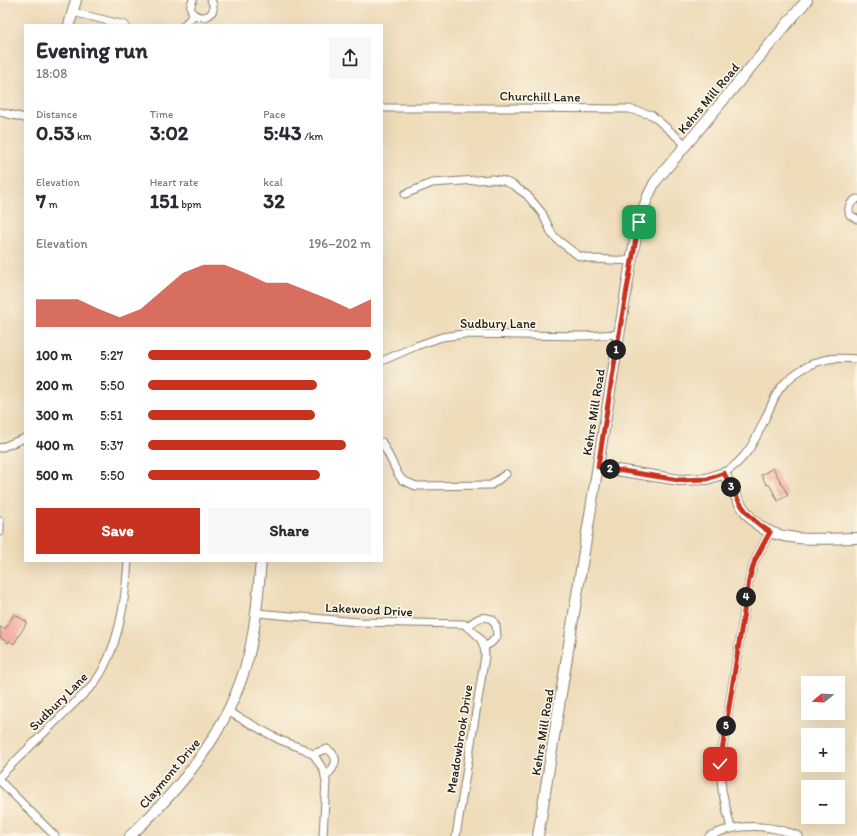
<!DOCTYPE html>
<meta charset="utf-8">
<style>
:root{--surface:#fff;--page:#f7f7f7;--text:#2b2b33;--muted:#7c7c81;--accent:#c8321e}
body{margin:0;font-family:Itim,sans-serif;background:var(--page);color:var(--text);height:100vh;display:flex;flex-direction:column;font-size:15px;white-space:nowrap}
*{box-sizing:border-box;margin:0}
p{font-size:13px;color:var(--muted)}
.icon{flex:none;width:22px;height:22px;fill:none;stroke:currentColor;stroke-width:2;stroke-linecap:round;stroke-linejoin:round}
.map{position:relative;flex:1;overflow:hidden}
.side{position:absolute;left:24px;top:24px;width:359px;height:538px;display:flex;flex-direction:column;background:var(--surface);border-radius:0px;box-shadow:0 4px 16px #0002}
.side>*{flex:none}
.needle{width:26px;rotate:252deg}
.fabs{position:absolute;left:801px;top:676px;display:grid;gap:8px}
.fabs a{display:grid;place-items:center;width:44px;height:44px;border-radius:0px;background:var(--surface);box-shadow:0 4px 16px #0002;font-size:20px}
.pin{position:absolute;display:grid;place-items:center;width:34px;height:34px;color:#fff;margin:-17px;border-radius:8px;box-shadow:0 2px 6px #0006}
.km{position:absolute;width:20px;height:20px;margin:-10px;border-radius:50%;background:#222;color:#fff;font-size:11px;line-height:20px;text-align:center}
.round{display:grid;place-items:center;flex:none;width:42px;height:42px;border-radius:0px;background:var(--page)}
.head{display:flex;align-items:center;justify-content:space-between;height:68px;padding:0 12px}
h1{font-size:22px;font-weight:800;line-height:30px}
.figures{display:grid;grid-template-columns:repeat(3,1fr);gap:6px;height:68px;padding:4px 12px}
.figures div{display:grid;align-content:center}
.figures b{font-size:20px;font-weight:800}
.figures small{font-size:11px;font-weight:400}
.figures p{font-size:11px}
.chart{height:112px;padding:8px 12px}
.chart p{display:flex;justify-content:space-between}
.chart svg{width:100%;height:72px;margin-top:4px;fill:var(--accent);opacity:.7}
.button{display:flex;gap:8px;margin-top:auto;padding:8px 12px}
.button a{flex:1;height:46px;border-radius:0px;background:var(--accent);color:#fff;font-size:16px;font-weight:800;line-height:46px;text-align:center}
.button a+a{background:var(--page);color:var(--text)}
ul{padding:0 12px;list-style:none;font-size:13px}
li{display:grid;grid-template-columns:64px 48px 1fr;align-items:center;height:30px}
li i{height:10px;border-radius:5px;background:var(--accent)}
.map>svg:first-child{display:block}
.building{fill:url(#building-back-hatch)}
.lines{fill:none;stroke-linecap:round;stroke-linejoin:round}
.street-casing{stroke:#857c6a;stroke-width:9}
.secondary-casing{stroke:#857c6a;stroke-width:12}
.street{stroke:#fff;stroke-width:7}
.secondary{stroke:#fff;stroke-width:10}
.route-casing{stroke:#fff;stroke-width:8}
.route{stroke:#c8321e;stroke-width:5}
.labels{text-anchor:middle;stroke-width:3.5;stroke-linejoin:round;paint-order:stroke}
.street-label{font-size:13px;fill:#1c1c1c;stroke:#fcf5e5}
</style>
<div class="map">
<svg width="857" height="836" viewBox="0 0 857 836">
<defs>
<pattern id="building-back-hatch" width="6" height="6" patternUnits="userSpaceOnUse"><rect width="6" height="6" fill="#f3a29a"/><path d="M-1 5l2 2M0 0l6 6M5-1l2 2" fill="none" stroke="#d08b84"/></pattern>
</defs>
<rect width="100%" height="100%" fill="#fcf5e5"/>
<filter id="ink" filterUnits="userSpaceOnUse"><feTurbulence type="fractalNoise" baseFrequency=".025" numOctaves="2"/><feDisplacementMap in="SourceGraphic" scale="8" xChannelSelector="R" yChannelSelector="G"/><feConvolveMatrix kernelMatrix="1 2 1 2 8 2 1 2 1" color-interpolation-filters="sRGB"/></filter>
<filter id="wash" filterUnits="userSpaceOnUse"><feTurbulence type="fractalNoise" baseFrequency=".012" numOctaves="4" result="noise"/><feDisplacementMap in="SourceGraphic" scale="16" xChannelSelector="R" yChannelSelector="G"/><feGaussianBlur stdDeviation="0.9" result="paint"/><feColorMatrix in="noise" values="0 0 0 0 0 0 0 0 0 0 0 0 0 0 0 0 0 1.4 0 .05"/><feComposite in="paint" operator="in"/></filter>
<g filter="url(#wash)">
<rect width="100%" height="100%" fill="#eedcb9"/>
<g id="blocks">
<g class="building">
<polygon points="773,468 788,495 778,501 769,484 767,485 761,475"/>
<polygon points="14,614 27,622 14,644 9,641 8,643 0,637 0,627 5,629"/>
</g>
</g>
</g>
<g filter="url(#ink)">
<use href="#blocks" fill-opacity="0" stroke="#857c6a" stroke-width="1"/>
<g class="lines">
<defs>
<g id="street">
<path d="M193,0c-12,22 30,23 18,0"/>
<polyline points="72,12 125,25"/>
<polyline points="184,25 194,15"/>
<polyline points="382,108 507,108 629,109 652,115 686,145"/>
<polyline points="0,112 25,118"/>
<polyline points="405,194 432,183 492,179 504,181 513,185 527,195 542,213 552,234 559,241 579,256 593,259 631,261"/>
<path d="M857,199c-7,3 -10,9 -7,16l7,4"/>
<polyline points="382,361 416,346 442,337 464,334 585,336 619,334"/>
<polyline points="382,442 398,474 402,480 416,486 491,485 506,474"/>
<polyline points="0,448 25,438"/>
<path d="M724,473c25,-15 33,-37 45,-63 4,-8 7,-18 13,-24 12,-14 30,-24 47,-27 9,-2 19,0 28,0"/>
<polyline points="0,521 0,532"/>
<path d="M257,613l101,9 106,2c12,9 21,16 21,32l-29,180"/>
<path d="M467,627c10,-8 13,-12 25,-8l4,7 1,10 -6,7 -7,4"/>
<polyline points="227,711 280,740 304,749 314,755 324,771 326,781 323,836"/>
<path d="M312,754l15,-5c15,9 7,19 -2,29"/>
<path d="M0,776l94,-92c25,-36 31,-80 34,-123"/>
<polyline points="0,781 55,836"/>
<polyline points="731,829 722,790 720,764 749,580 755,560 770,532"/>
<path d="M709,836c29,-13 61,-12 90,0"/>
</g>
<g id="secondary">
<polyline points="69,25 76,0"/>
<path d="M598,467l81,13 28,-1 17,-6c9,18 18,39 34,52 23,19 70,13 99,13"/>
<path d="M130,836c54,-51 98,-105 118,-178 8,-32 10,-65 13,-97"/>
<polyline points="538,836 631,261 639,222 648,196 655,182 807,0"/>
</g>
</defs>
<use href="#street" class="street-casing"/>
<use href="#secondary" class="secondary-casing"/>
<use href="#street" class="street"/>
<use href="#secondary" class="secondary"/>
</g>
</g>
<g class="lines" filter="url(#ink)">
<defs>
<path id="route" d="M639,222l-20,112 -21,133 81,13 28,-1 17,-6c12,25 22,45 46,59l-15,28 -6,20 -29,184"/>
</defs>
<use href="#route" class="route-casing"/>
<use href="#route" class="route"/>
</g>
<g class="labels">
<g class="street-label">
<text transform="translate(540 96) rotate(1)" y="5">Churchill Lane</text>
<text transform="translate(708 98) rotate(-50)" y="5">Kehrs Mill Road</text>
<text x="498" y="328">Sudbury Lane</text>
<text transform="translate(593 412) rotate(-81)" y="5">Kehrs Mill Road</text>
<text transform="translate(369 609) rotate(3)" y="5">Lakewood Drive</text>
<text transform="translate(58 701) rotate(-45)" y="5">Sudbury Lane</text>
<text transform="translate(542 732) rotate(-81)" y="5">Kehrs Mill Road</text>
<text transform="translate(459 739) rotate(-81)" y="5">Meadowbrook Drive</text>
<text transform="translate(169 773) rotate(-50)" y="5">Claymont Drive</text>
</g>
</g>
</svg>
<div class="fabs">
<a><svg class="needle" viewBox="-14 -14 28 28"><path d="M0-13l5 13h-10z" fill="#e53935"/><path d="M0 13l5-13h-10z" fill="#7c7c81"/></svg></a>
<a>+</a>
<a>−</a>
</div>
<div class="pin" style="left:639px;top:222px;background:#1e9e55"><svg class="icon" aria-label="arrive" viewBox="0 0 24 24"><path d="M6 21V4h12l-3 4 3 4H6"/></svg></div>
<div class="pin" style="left:720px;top:764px;background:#d93025"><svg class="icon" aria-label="check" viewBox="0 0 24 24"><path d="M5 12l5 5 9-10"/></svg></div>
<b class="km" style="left:616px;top:350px">1</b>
<b class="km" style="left:610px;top:469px">2</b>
<b class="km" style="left:731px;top:487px">3</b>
<b class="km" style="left:746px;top:597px">4</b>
<b class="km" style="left:726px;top:726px">5</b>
<section class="side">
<div class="head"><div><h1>Evening run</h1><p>18:08</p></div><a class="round"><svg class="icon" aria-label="share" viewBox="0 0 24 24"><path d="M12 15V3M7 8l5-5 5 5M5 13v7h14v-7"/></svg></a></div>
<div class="figures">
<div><p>Distance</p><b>0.53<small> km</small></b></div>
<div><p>Time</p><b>3:02</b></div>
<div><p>Pace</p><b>5:43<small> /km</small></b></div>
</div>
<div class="figures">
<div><p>Elevation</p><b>7<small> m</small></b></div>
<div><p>Heart rate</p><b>151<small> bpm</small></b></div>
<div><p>kcal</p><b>32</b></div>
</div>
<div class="chart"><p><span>Elevation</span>196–202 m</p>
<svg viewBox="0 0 160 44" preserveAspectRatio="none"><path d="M0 44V27L10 27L20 27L30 33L40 38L50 33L60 22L70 11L80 6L90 6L100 11L110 17L120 17L130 22L140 27L150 33L160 27V44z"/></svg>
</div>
<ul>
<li><b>100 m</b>5:27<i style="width:100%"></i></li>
<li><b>200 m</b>5:50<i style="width:76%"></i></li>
<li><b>300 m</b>5:51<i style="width:75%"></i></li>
<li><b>400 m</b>5:37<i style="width:89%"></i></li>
<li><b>500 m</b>5:50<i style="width:77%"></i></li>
</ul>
<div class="button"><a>Save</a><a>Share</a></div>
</section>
</div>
